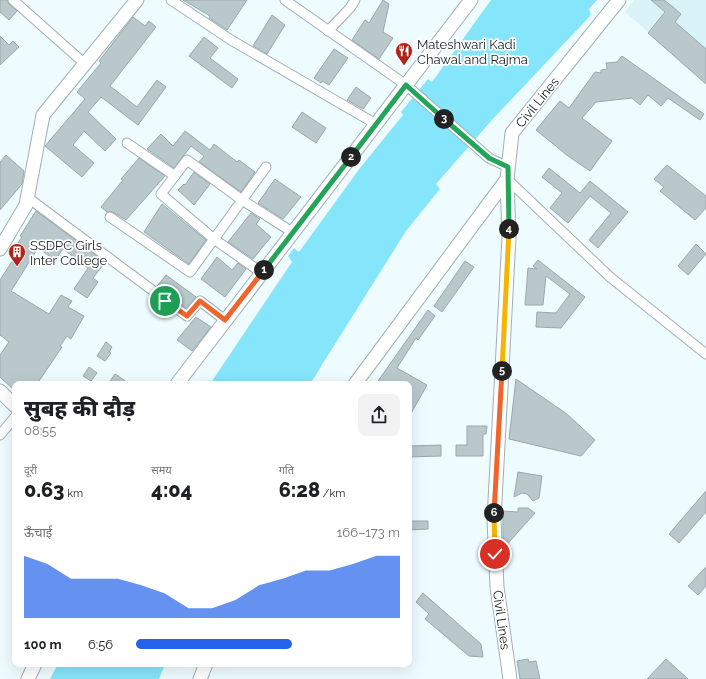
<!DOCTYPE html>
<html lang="hi">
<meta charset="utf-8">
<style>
:root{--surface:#fff;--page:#f2f2f2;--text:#202124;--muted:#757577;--accent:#2563eb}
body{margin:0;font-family:Raleway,"Noto Sans Devanagari",sans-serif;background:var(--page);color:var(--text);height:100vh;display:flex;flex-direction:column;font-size:15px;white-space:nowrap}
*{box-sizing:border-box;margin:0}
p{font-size:13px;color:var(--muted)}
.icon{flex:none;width:22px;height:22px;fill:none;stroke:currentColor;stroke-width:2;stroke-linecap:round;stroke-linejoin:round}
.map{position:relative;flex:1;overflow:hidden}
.panel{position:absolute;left:12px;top:381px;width:400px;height:286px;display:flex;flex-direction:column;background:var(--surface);border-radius:8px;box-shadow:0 4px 16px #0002}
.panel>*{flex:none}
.pin{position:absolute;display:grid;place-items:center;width:34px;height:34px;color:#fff;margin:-17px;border:2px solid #fff;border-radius:50%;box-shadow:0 1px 4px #0007}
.km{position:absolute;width:20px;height:20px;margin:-10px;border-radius:50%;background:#222;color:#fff;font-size:11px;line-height:20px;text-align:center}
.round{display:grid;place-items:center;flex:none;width:42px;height:42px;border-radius:8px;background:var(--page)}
.head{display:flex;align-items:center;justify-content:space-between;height:68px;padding:0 12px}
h1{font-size:22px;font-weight:800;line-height:30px}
.stats{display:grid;grid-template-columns:repeat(3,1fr);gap:6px;height:68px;padding:4px 12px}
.stats div{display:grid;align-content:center}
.stats b{font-size:20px;font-weight:800}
.stats small{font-size:11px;font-weight:400}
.stats p{font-size:11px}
.chart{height:112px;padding:8px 12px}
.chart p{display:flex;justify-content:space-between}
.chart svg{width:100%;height:72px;margin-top:4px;fill:var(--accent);opacity:.7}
ul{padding:0 12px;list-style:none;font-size:13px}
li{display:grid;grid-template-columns:64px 48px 1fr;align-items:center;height:30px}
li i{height:10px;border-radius:5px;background:var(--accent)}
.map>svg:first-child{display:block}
.built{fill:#daf3f9}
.water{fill:#85e5fa}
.building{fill:#b8c8cb;stroke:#99a8ac}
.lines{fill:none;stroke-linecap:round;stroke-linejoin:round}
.street-casing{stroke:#a0afb3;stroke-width:11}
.secondary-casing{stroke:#a0afb3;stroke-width:15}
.street{stroke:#fff;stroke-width:9}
.secondary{stroke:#fff;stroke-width:13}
.split-1-casing{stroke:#fff;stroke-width:8}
.split-2-casing{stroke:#fff;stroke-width:8}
.split-3-casing{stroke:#fff;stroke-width:8}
.split-4-casing{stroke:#fff;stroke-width:8}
.split-5-casing{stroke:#fff;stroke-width:8}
.split-6-casing{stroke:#fff;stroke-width:8}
.split-7-casing{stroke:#fff;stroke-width:8}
.split-1{stroke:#f0652b;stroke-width:5}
.split-2{stroke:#22a559;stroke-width:5}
.split-3{stroke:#22a559;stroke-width:5}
.split-4{stroke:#22a559;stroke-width:5}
.split-5{stroke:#f5b400;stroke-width:5}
.split-6{stroke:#f0652b;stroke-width:5}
.split-7{stroke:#f5b400;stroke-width:5}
.labels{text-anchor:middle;stroke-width:3.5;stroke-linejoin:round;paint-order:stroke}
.poi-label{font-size:13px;fill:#1a2022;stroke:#fff;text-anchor:start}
.street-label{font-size:13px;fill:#1a2022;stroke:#fff}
</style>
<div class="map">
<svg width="706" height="679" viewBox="0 0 706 679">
<rect width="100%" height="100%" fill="#effcff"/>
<polygon class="built" points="634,0 706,0 706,82 625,12"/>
<g class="water">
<polygon points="491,0 597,0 589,9 591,15 491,121 436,184 440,189 406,231 310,384 210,384 292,262 288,256 294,248 299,252 360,168 403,115 401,112 428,79 432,82"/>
<polygon points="58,664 165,664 159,679 50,679"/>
</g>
<g class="building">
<polygon points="0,0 7,0 9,4 17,11 9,20 0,12"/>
<polygon points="183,0 247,0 227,30 209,18 210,16"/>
<polygon points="383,0 389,4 383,32 393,38 379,59 352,40 365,20 369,23"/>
<polygon points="651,0 664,0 673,7 681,14 675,22 706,49 706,84 648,33 665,12"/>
<polygon points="272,15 285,25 267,54 253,46"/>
<polygon points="133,17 145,26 149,21 156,27 110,86 137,107 157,80 166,87 138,125 101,97 88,112 116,139 105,151 84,131 73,145 94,163 82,177 45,146 85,99 77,92 101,63 99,61"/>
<polygon points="0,36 9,45 13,41 19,47 0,65"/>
<polygon points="204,37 218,48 210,58 238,79 232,88 189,56"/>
<polygon points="334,49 348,58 329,85 322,81 321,83 314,78"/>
<polygon points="622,56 704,114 700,120 668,98 661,106 648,95 640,105 632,98 596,102 582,118 612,141 590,171 568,156 536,130 560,101 569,108 595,72 601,73 601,70 607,69 606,63 617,62"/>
<polygon points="356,87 371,98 363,109 347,100"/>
<polygon points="302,112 326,128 316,143 292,127"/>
<polygon points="185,131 210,150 214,144 237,162 239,160 255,172 241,192 199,162 204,156 191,146 174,168 147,149 161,134 173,146"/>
<polygon points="6,155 24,171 22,184 0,210 0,162"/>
<polygon points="139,158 165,176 126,220 113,212 107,212 101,207 123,180 121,179"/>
<polygon points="667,165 706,196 706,208 695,220 660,191 664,187 654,179"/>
<polygon points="549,168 580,193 590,181 628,212 598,248 589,240 611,213 590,196 568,223 550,208 562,193 542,177"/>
<polygon points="194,172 210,184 194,205 178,190 184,184 185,185"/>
<polygon points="275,179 301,197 283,219 258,203"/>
<polygon points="162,204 206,240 189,264 144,232"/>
<polygon points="36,211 105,262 93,278 98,282 87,298 74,289 88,268 63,249 55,260 38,248 11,291 49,314 61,295 72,301 68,307 84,316 71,339 67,336 60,346 62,347 39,381 35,384 15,384 15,391 0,377 0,355 9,342 0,335 0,280 22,246 18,243 22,237 20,236"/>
<polygon points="251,213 260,219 256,224 271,237 253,259 228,242"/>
<polygon points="696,244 706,254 688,275 678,266"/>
<polygon points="217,257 232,270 238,263 246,269 225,297 201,279"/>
<polygon points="538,260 585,297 561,328 536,327 537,312 556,313 570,294 546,276 543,305 525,305 528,268 537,269 533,266"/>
<polygon points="465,261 474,267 442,312 434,306"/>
<polygon points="166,275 196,297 186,308 157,286"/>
<polygon points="428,310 435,316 418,340 416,338 397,368 427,385 409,417 409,384 382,384 378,381"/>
<polygon points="196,317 211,327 192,351 177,340"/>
<polygon points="106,342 112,347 109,352 111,353 105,361 97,356"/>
<polygon points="89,367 97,373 91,381 83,376"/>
<polygon points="115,374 130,384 108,384"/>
<polygon points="516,379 567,414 595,440 581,456 509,439"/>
<polygon points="467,426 487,426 486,434 483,434 483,456 456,456 456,445 467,445"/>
<polygon points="441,445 441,456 409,457 409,446"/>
<polygon points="518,472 542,476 539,498 533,501 527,494 522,493 514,497"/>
<polygon points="706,491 706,512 679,543 669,534"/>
<polygon points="518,508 528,508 535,513 503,549 503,511 518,512"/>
<polygon points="409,521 428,521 428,529 409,530"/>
<polygon points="706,567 706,586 698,595 688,586"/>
<polygon points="423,593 481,644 483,657 469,656 425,619 429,614 416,602"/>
<polygon points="528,659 529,662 536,661 540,679 520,679 517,661"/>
<polygon points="666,659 688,679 647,679"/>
</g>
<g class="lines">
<defs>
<g id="street">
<polyline points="13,0 85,64"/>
<polyline points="171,0 231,40 376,124"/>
<polyline points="285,0 406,85 489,158 508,167"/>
<polyline points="328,31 350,8 355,0"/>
<polyline points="127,143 175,176"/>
<polyline points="266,167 214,239 161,194 187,160 242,200 289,230"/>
<polyline points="507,179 610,277 706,354"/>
<polyline points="27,197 187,316 200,301 225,320"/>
<polyline points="110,217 190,272 214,239 262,273"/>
<polyline points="0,435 15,417"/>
</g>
<g id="secondary">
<polyline points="0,249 26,205 43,115 137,0"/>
<polyline points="177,384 471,0"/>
<polyline points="355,384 507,179"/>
<polyline points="0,391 15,406"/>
<polyline points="28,679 35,664"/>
<polyline points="200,679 206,664"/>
<polyline points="510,679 497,587 494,520 509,237 507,179 512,133 619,0"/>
</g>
</defs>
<use href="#street" class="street-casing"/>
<use href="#secondary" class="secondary-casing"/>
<use href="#street" class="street"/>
<use href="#secondary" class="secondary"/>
</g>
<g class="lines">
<defs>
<polyline id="split-1" points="165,301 187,316 200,301 225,320 264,270"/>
<polyline id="split-2" points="264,270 351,157"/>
<polyline id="split-3" points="351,157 406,85 444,119"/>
<polyline id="split-4" points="444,119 489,158 508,167 509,229"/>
<polyline id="split-5" points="502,371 509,229"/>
<polyline id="split-6" points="494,513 502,371"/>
<polyline id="split-7" points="494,513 495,554"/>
</defs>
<use href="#split-1" class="split-1-casing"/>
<use href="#split-2" class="split-2-casing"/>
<use href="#split-3" class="split-3-casing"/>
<use href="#split-4" class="split-4-casing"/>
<use href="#split-5" class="split-5-casing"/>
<use href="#split-6" class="split-6-casing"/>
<use href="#split-7" class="split-7-casing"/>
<use href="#split-1" class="split-1"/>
<use href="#split-2" class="split-2"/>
<use href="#split-3" class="split-3"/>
<use href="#split-4" class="split-4"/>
<use href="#split-5" class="split-5"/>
<use href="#split-6" class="split-6"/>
<use href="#split-7" class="split-7"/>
</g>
<defs>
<symbol id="restaurant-pin" viewBox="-11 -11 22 30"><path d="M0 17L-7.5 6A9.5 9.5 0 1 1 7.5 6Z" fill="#b12219" stroke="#fff"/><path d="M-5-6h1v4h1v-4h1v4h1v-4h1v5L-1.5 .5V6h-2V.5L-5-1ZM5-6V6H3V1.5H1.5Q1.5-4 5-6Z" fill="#fff"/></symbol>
<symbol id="building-pin" viewBox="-11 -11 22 30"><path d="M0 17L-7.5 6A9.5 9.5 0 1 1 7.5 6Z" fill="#b12219" stroke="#fff"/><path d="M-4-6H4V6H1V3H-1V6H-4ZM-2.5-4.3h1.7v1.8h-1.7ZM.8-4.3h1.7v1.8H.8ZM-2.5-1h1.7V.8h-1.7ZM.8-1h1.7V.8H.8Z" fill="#fff"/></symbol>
</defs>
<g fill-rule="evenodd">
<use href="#restaurant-pin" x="394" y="41" width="20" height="27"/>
<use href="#building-pin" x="7" y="242" width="20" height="27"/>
</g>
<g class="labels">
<g class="poi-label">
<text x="417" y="49">Mateshwari Kadi<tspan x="417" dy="15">Chawal and Rajma</tspan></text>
<text x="30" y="250">SSDPC Girls<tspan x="30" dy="15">Inter College</tspan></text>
</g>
<g class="street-label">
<text transform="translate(537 102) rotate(-51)" y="5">Civil Lines</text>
<text transform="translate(502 620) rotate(82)" y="5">Civil Lines</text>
</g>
</g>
</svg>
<div class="pin" style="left:165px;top:301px;background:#1e9e55"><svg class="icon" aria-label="arrive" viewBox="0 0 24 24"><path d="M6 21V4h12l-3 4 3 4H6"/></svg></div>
<div class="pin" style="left:495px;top:554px;background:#d93025"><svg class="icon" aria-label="check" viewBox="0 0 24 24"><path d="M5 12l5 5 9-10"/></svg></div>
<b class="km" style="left:264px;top:270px">1</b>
<b class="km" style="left:351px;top:157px">2</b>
<b class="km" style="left:444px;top:119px">3</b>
<b class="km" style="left:509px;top:229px">4</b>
<b class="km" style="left:502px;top:371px">5</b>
<b class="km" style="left:494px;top:513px">6</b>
<section class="panel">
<div class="head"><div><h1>सुबह की दौड़</h1><p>08:55</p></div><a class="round"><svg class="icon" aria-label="share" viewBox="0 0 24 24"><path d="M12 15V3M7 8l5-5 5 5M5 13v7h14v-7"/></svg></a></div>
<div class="stats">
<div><p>दूरी</p><b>0.63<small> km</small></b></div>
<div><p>समय</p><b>4:04</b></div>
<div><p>गति</p><b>6:28<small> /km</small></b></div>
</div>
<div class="chart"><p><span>ऊँचाई</span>166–173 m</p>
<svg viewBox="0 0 160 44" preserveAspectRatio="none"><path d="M0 44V6L10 11L20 20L30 20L40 20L50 24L60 29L70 38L80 38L90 33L100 24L110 20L120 15L130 15L140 11L150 6L160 6V44z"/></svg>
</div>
<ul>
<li><b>100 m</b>6:56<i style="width:59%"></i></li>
</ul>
</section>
</div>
